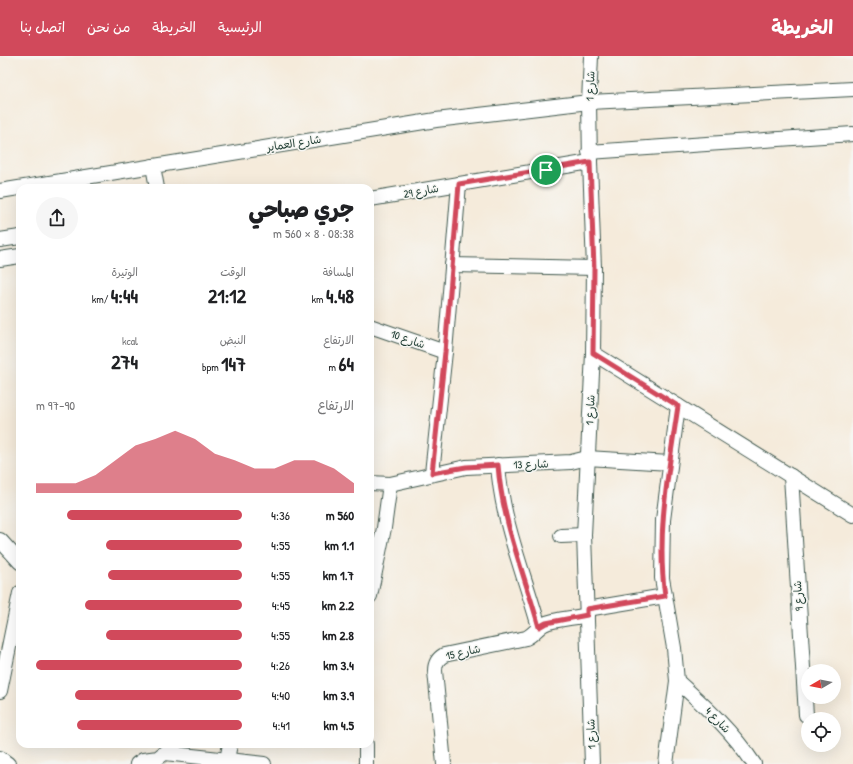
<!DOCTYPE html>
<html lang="ar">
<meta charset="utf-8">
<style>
:root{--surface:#fff;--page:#f6f6f6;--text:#202124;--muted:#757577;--accent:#d1495b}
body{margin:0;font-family:"Patrick Hand","Playpen Sans Arabic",sans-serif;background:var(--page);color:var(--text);direction:rtl;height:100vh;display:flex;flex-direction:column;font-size:15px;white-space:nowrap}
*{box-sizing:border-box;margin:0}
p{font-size:13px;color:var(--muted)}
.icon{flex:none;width:22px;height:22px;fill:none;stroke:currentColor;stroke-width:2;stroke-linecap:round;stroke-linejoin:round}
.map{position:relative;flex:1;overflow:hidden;direction:ltr}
.side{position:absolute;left:16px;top:128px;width:358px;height:564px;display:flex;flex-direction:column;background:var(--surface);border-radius:12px;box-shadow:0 4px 16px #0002;direction:rtl}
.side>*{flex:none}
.needle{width:26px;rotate:260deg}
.controls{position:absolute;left:801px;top:608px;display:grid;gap:8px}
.controls a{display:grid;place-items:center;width:40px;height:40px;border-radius:50%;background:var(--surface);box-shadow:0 4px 16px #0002;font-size:20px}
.pin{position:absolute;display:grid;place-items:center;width:34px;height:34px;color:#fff;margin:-17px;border:2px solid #fff;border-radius:50%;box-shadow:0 1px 4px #0007}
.round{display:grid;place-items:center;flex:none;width:42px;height:42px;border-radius:21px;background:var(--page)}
.summary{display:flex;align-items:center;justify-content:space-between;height:68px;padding:0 20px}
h1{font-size:22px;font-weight:800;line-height:30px}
.stats{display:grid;grid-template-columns:repeat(3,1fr);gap:6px;height:68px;padding:4px 20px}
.stats div{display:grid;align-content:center}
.stats b{font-size:20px;font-weight:800}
.stats small{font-size:11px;font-weight:400}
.stats p{font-size:11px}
.chart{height:112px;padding:8px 20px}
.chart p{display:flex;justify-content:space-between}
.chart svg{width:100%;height:72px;margin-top:4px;fill:var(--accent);opacity:.7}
ul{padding:0 20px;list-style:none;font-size:13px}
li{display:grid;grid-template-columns:64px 48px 1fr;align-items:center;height:30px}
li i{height:10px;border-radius:5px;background:var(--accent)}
header{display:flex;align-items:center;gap:24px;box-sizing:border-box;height:56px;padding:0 20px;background:var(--accent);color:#fff}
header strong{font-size:19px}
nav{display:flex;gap:22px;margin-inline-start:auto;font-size:14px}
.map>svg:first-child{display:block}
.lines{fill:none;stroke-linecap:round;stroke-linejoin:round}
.minor-casing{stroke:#3f574d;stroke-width:16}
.minor{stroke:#fff;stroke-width:14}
.route-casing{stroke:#fff;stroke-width:8}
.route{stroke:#d1495b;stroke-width:5}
.labels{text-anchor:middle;stroke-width:3;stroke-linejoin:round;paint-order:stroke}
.street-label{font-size:11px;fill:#1f3d34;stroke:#f6f6f2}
</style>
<header>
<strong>الخريطة</strong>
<nav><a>الرئيسية</a><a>الخريطة</a><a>من نحن</a><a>اتصل بنا</a></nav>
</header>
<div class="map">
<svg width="853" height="708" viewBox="0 0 853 708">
<rect width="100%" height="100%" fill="#f6f6f2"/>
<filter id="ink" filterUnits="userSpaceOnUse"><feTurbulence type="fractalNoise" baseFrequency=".025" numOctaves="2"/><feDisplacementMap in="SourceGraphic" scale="8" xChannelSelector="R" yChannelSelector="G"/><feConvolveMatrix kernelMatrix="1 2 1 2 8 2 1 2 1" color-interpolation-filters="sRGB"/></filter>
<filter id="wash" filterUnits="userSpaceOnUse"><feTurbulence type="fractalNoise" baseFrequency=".012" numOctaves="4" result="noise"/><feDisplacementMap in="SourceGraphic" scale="16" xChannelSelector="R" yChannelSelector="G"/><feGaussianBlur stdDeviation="0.9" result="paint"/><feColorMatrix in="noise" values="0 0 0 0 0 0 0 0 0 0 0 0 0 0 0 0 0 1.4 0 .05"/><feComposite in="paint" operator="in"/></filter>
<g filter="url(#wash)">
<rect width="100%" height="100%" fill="#f5ebdb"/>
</g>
<g filter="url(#ink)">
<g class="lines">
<defs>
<g id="minor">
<polyline points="591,0 589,46 590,106 594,212 593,297 584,479 592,708"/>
<polyline points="589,96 853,78"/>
<polyline points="153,110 157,132"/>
<polyline points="0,135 436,64 589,46 853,33"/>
<polyline points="370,143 590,106"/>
<polyline points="0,184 20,181"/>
<polyline points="0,203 20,200"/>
<polyline points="452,209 594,212"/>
<polyline points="370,270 445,296"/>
<polyline points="593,297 853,459"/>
<path d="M498,409c4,57 26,108 41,162"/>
<polyline points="432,417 445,296 459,128"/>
<polyline points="791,420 806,659"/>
<polyline points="370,427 390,428 466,411 571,406 587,402 670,407"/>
<polyline points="561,480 584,479"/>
<polyline points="0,484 20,506"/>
<polyline points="370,540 384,472 390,428"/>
<polyline points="587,553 665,540"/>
<path d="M677,625c29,26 56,51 77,83"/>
<polyline points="0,635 20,537"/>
<polyline points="165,697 264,708"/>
<polyline points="0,702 8,708"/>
<polyline points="227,704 230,688"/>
<polyline points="137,708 143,704 158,702 175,688"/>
<polyline points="366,708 366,688"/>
<path d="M444,708l-9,-93c0,-7 2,-12 9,-16l82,-17c7,-3 11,-10 18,-14 10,-5 32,-6 43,-9"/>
<polyline points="666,708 677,625 674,592 662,522 663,464 678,350"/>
</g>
</defs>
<use href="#minor" class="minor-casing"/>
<use href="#minor" class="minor"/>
</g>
</g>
<g class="lines" filter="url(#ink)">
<defs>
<path id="route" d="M590,106l4,106 -1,85 85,53c-9,63 -22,127 -13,190l-78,13v6l-41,8 -7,4c-15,-54 -37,-106 -41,-162l-32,2 -34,6 13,-121 14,-168z"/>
</defs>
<use href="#route" class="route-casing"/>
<use href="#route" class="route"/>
</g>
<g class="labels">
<g class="street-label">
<text transform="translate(590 30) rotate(-88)" y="4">شارع 1</text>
<text transform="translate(294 87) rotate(-9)" y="4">شارع العماير</text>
<text transform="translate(421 135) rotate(-10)" y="4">شارع 29</text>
<text transform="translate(408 283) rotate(19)" y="4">شارع 10</text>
<text transform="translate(590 354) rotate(-87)" y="4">شارع 1</text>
<text transform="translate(531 408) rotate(-2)" y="4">شارع 13</text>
<text transform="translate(798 540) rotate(-94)" y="4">شارع 9</text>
<text transform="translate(463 596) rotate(-13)" y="4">شارع 15</text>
<text transform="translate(718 664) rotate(46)" y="4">شارع 4</text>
<text transform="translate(591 678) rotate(-92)" y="4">شارع 1</text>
</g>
</g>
</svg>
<div class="controls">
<a><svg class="needle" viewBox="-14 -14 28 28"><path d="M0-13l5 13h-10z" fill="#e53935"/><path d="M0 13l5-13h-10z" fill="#757577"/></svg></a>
<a><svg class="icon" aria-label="locate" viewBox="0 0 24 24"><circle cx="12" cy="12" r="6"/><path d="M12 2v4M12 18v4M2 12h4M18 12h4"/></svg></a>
</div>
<div class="pin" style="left:546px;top:114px;background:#1e9e55"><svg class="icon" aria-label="arrive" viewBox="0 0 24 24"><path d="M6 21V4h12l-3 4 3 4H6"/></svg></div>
<section class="side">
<div class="summary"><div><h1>جري صباحي</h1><p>08:38 · 8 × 560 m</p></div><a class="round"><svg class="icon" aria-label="share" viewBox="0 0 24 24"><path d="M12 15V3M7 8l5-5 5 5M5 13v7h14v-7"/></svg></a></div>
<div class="stats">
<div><p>المسافة</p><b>4.48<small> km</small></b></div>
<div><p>الوقت</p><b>21:12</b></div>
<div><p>الوتيرة</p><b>4:44<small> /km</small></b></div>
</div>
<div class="stats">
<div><p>الارتفاع</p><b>64<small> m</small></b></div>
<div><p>النبض</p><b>147<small> bpm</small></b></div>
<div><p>kcal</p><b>274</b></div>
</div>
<div class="chart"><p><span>الارتفاع</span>90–97 m</p>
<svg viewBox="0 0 160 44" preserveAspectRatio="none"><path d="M0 44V38L10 38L20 38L30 33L40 24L50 15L60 11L70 6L80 11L90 20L100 24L110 29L120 29L130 24L140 24L150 29L160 38V44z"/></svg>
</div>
<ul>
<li><b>560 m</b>4:36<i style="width:85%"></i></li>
<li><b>1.1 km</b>4:55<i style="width:66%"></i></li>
<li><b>1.7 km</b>4:55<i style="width:65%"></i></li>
<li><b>2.2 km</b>4:45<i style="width:76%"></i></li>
<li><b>2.8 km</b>4:55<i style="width:66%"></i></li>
<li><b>3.4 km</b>4:26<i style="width:100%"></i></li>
<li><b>3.9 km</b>4:40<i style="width:81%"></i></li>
<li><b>4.5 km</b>4:41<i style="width:80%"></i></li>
</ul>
</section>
</div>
